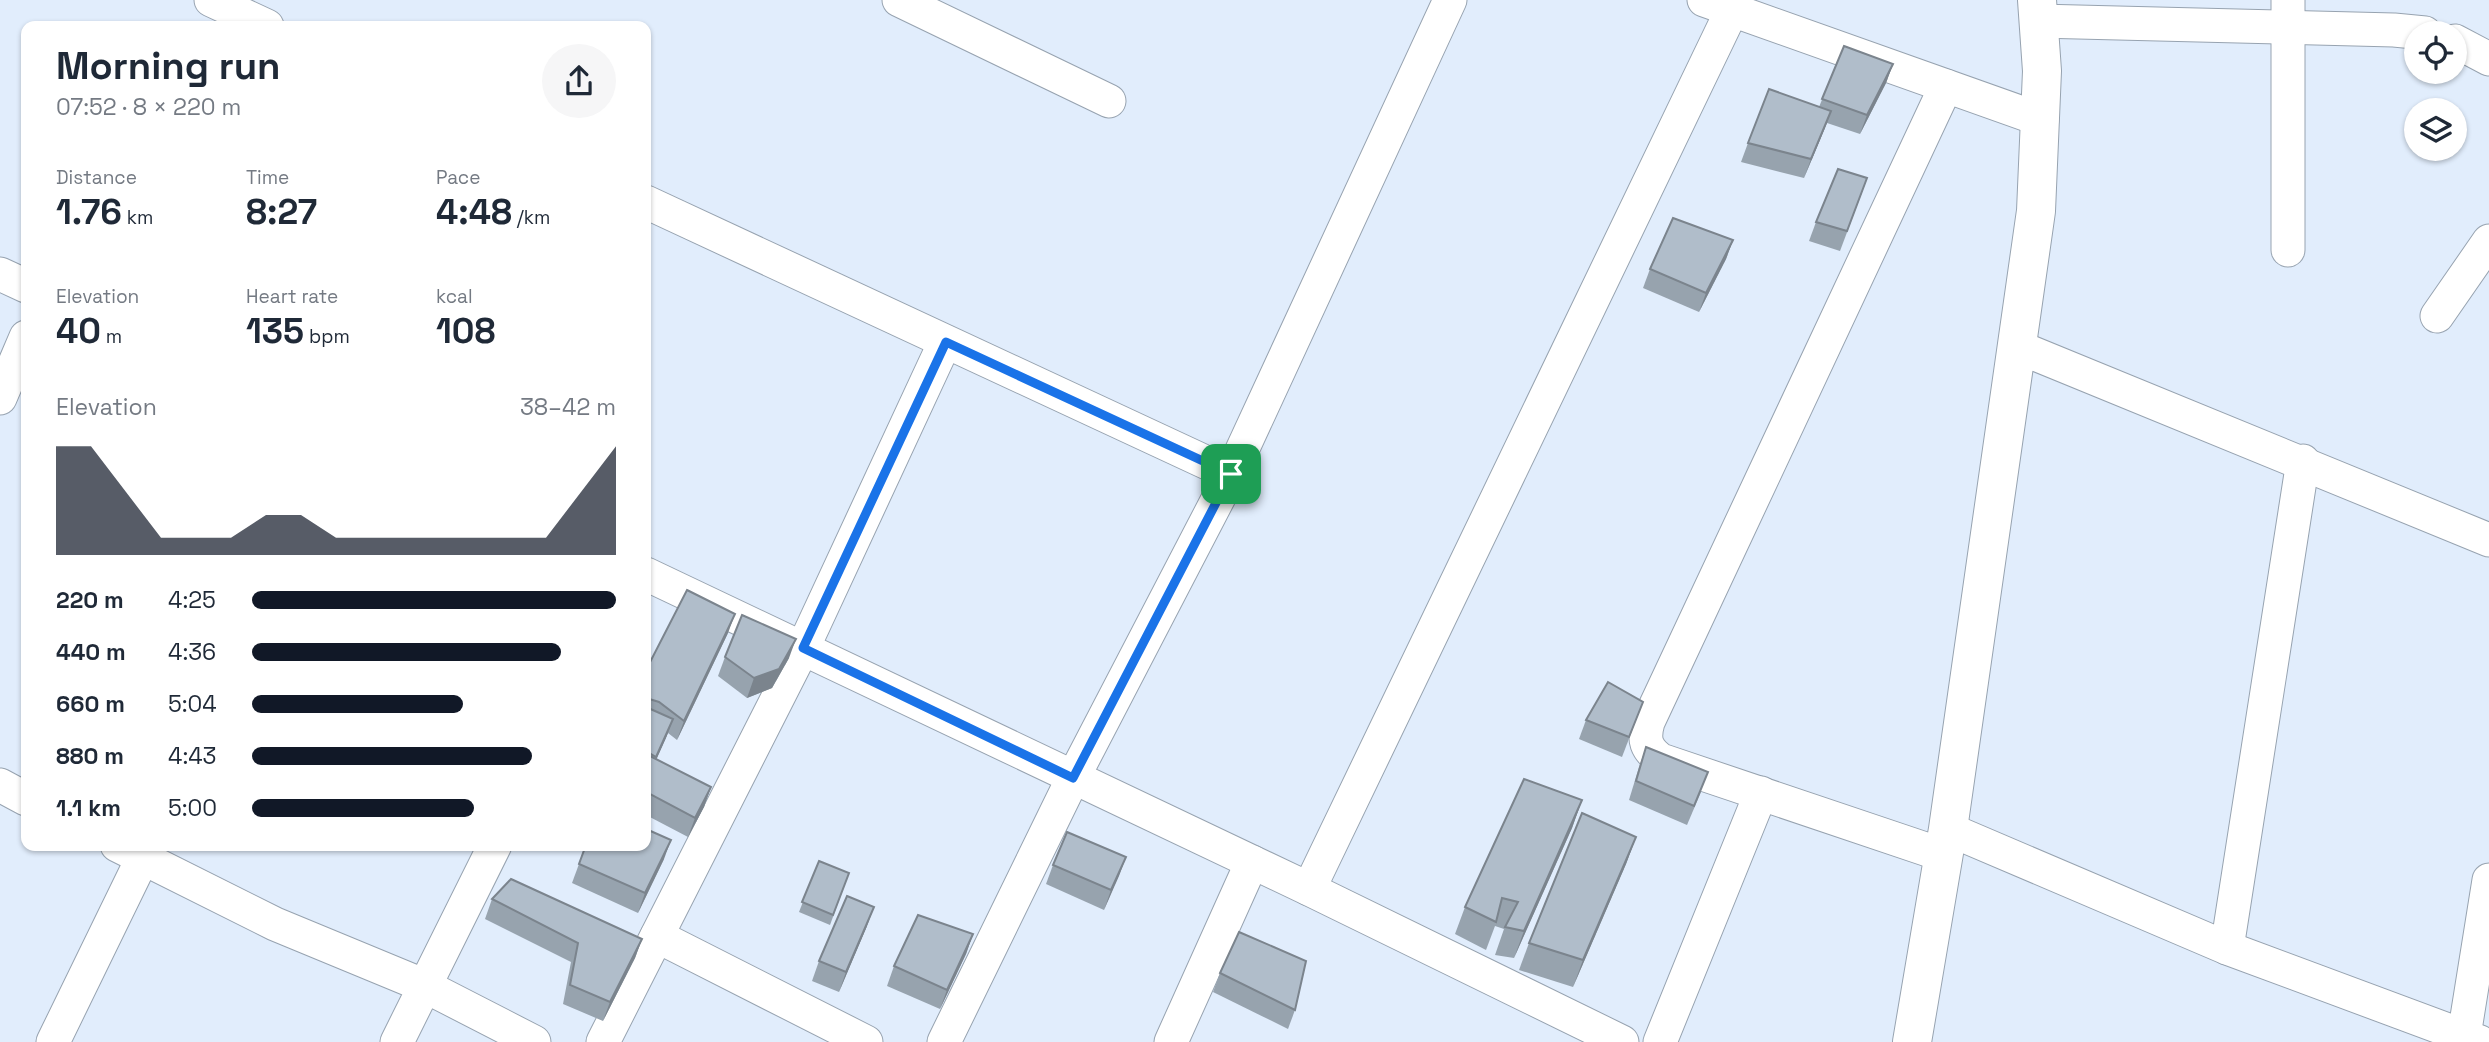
<!DOCTYPE html>
<meta charset="utf-8">
<style>
:root{--surface:#fff;--page:#f6f6f7;--text:#1f2937;--muted:#747a83;--accent:#111827}
body{margin:0;font-family:"Space Grotesk",sans-serif;background:var(--page);color:var(--text);height:100vh;display:flex;flex-direction:column;font-size:26px;white-space:nowrap}
*{box-sizing:border-box;margin:0}
p{font-size:23px;color:var(--muted)}
.icon{flex:none;width:38px;height:38px;fill:none;stroke:currentColor;stroke-width:2;stroke-linecap:round;stroke-linejoin:round}
.map{position:relative;flex:1;overflow:hidden}
.drawer{position:absolute;left:21px;top:21px;width:630px;height:830px;display:flex;flex-direction:column;background:var(--surface);border-radius:14px;box-shadow:0 2px 5px #0004}
.drawer>*{flex:none}
.tools{position:absolute;left:2404px;top:21px;display:grid;gap:14px}
.tools a{display:grid;place-items:center;width:63px;height:63px;border-radius:50%;background:var(--surface);box-shadow:0 2px 5px #0004;font-size:35px}
.pin{position:absolute;display:grid;place-items:center;width:60px;height:60px;color:#fff;margin:-30px;border-radius:14px;box-shadow:0 4px 10px #0006}
.round{display:grid;place-items:center;flex:none;width:74px;height:74px;border-radius:37px;background:var(--page)}
.headline{display:flex;align-items:center;justify-content:space-between;height:119px;padding:0 35px}
h1{font-size:38px;font-weight:700;line-height:52px}
.figures{display:grid;grid-template-columns:repeat(3,1fr);gap:10px;height:119px;padding:7px 35px}
.figures div{display:grid;align-content:center}
.figures b{font-size:35px;font-weight:700}
.figures small{font-size:19px;font-weight:400}
.figures p{font-size:19px}
.chart{height:196px;padding:14px 35px}
.chart p{display:flex;justify-content:space-between}
.chart svg{width:100%;height:126px;margin-top:7px;fill:var(--accent);opacity:.7}
ul{padding:0 35px;list-style:none;font-size:23px}
li{display:grid;grid-template-columns:112px 84px 1fr;align-items:center;height:52px}
li i{height:18px;border-radius:9px;background:var(--accent)}
.map>svg:first-child{display:block}
.lines{fill:none;stroke-linecap:round;stroke-linejoin:round}
.minor-casing{stroke:#97a3b0;stroke-width:35}
.tertiary-casing{stroke:#97a3b0;stroke-width:40}
.minor{stroke:#fff;stroke-width:33}
.tertiary{stroke:#fff;stroke-width:38}
.wall{fill:#97a3ae}
.shaded-wall{fill:#7b848d}
.building{fill:#b0bdca;stroke:#7b848d;stroke-width:2}
.route-casing{stroke:#fff;stroke-width:14}
.route{stroke:#1a73e8;stroke-width:9}
</style>
<div class="map">
<svg width="2489" height="1042" viewBox="0 0 2489 1042">
<rect width="100%" height="100%" fill="#e1edfc"/>
<g class="lines">
<defs>
<g id="minor">
<polyline points="211,0 267,26"/>
<polyline points="899,0 1109,101"/>
<polyline points="1704,0 2042,120"/>
<polyline points="2038,21 2394,30 2425,33"/>
<polyline points="2455,41 2489,59"/>
<polyline points="646,202 1231,474"/>
<polyline points="2288,250 2288,0"/>
<polyline points="0,274 26,286"/>
<polyline points="2437,316 2489,241"/>
<polyline points="2018,347 2489,540"/>
<polyline points="0,398 26,337"/>
<polyline points="646,574 1309,889 1622,1042"/>
<polyline points="0,785 26,799"/>
<polyline points="1948,829 2227,948 2480,1042"/>
<polyline points="117,845 275,924 425,986 534,1042"/>
<path d="M1943,855l-282,-95c-15,-11 -18,-20 -13,-38l298,-636"/>
<polyline points="1309,889 1732,10"/>
<polyline points="657,936 866,1042"/>
<polyline points="2227,948 2303,461"/>
<polyline points="2464,1036 2489,880"/>
<polyline points="53,1042 149,845"/>
<polyline points="397,1042 495,845"/>
<polyline points="603,1042 803,648 945,342"/>
<polyline points="944,1042 1073,778 1231,474 1450,0"/>
<polyline points="1171,1042 1252,862"/>
<polyline points="1660,1042 1761,793"/>
</g>
<polyline id="tertiary" points="1912,1042 1948,829 2036,211 2042,71 2037,0"/>
</defs>
<use href="#minor" class="minor-casing"/>
<use href="#tertiary" class="tertiary-casing"/>
<use href="#minor" class="minor"/>
<use href="#tertiary" class="tertiary"/>
</g>
<g class="wall">
<polygon points="1844,46 1893,64 1886,83 1860,134 1827,123 1804,178 1741,162 1748,143 1819,107"/>
<polygon points="1867,179 1840,251 1809,241 1816,222"/>
<polygon points="1733,240 1726,259 1699,312 1643,288 1650,269"/>
<polygon points="728,633 677,740 668,733 656,759 711,787 704,807 688,837 646,815 646,670"/>
<polygon points="725,657 789,658 772,688 747,698 718,676"/>
<polygon points="1643,702 1622,757 1579,739 1586,720"/>
<polygon points="1646,747 1701,792 1687,825 1629,800 1639,767"/>
<polygon points="1582,800 1572,828 1514,958 1495,955 1504,929 1495,926 1486,950 1455,934 1465,907"/>
<polygon points="1636,837 1626,864 1573,987 1519,970 1529,943"/>
<polygon points="586,845 635,849 664,859 638,913 572,883"/>
<polygon points="1126,857 1104,910 1046,884 1053,865"/>
<polygon points="819,861 849,873 830,925 799,912"/>
<polygon points="492,899 642,939 635,958 603,1021 563,1004 571,962 485,919"/>
<polygon points="867,926 839,992 812,981 819,961"/>
<polygon points="973,934 966,954 940,1009 887,986 894,966"/>
<polygon points="1220,973 1295,1010 1288,1029 1213,992"/>
</g>
<g class="shaded-wall">
<polygon points="1893,64 1886,83 1860,134 1867,115"/>
<polygon points="1831,111 1824,130 1804,178 1811,159"/>
<polygon points="1733,240 1726,259 1699,312 1706,293"/>
<polygon points="735,614 728,633 677,740 684,721"/>
<polygon points="796,639 789,658 772,688 747,698 754,678"/>
<polygon points="673,719 666,738 649,776 656,757"/>
<polygon points="711,787 704,807 688,837 695,818"/>
<polygon points="1582,800 1572,828 1514,958 1524,931"/>
<polygon points="1636,837 1626,864 1573,987 1583,960"/>
<polygon points="671,840 664,859 638,913 645,893"/>
<polygon points="1126,857 1119,876 1104,910 1111,890"/>
<polygon points="874,907 867,926 839,992 846,972"/>
<polygon points="973,934 966,954 940,1009 947,990"/>
<polygon points="642,939 635,958 603,1021 610,1002"/>
</g>
<g class="building">
<polygon points="1844,46 1893,64 1867,115 1822,99"/>
<polygon points="1769,89 1831,111 1811,159 1748,143"/>
<polygon points="1838,169 1867,178 1847,231 1816,222"/>
<polygon points="1673,218 1733,240 1706,293 1650,269"/>
<polygon points="687,590 735,614 684,721 659,702 646,698 646,670"/>
<polygon points="742,615 796,639 779,669 754,678 725,657"/>
<polygon points="1608,682 1643,702 1629,737 1586,720"/>
<polygon points="646,707 673,719 656,757 646,751"/>
<polygon points="1646,747 1708,772 1694,806 1636,781"/>
<polygon points="646,754 711,787 695,818 646,792"/>
<polygon points="1524,779 1582,800 1524,931 1505,927 1518,902 1502,898 1496,922 1465,907"/>
<polygon points="1582,813 1636,837 1583,960 1529,943"/>
<polygon points="646,829 671,840 645,893 579,864 586,845 625,845 635,849 637,845 646,845"/>
<polygon points="1067,832 1126,857 1111,890 1053,865"/>
<polygon points="819,861 849,873 833,915 802,902"/>
<polygon points="511,879 642,939 610,1002 570,985 578,943 492,899"/>
<polygon points="847,896 874,907 846,972 819,961"/>
<polygon points="918,915 973,934 947,990 894,966"/>
<polygon points="1239,932 1306,961 1295,1010 1220,973"/>
</g>
<g class="lines">
<defs>
<polygon id="route" points="946,342 1231,474 1073,778 803,648"/>
</defs>
<use href="#route" class="route-casing"/>
<use href="#route" class="route"/>
</g>
</svg>
<div class="tools">
<a><svg class="icon" aria-label="locate" viewBox="0 0 24 24"><circle cx="12" cy="12" r="6"/><path d="M12 2v4M12 18v4M2 12h4M18 12h4"/></svg></a>
<a><svg class="icon" aria-label="layers" viewBox="0 0 24 24"><path d="M12 4l9 5-9 5-9-5zM3 14l9 5 9-5"/></svg></a>
</div>
<div class="pin" style="left:1231px;top:474px;background:#1e9e55"><svg class="icon" aria-label="arrive" viewBox="0 0 24 24"><path d="M6 21V4h12l-3 4 3 4H6"/></svg></div>
<section class="drawer">
<div class="headline"><div><h1>Morning run</h1><p>07:52 · 8 × 220 m</p></div><a class="round"><svg class="icon" aria-label="share" viewBox="0 0 24 24"><path d="M12 15V3M7 8l5-5 5 5M5 13v7h14v-7"/></svg></a></div>
<div class="figures">
<div><p>Distance</p><b>1.76<small> km</small></b></div>
<div><p>Time</p><b>8:27</b></div>
<div><p>Pace</p><b>4:48<small> /km</small></b></div>
</div>
<div class="figures">
<div><p>Elevation</p><b>40<small> m</small></b></div>
<div><p>Heart rate</p><b>135<small> bpm</small></b></div>
<div><p>kcal</p><b>108</b></div>
</div>
<div class="chart"><p><span>Elevation</span>38–42 m</p>
<svg viewBox="0 0 160 44" preserveAspectRatio="none"><path d="M0 44V6L10 6L20 22L30 38L40 38L50 38L60 30L70 30L80 38L90 38L100 38L110 38L120 38L130 38L140 38L150 22L160 6V44z"/></svg>
</div>
<ul>
<li><b>220 m</b>4:25<i style="width:100%"></i></li>
<li><b>440 m</b>4:36<i style="width:85%"></i></li>
<li><b>660 m</b>5:04<i style="width:58%"></i></li>
<li><b>880 m</b>4:43<i style="width:77%"></i></li>
<li><b>1.1 km</b>5:00<i style="width:61%"></i></li>
</ul>
</section>
</div>
